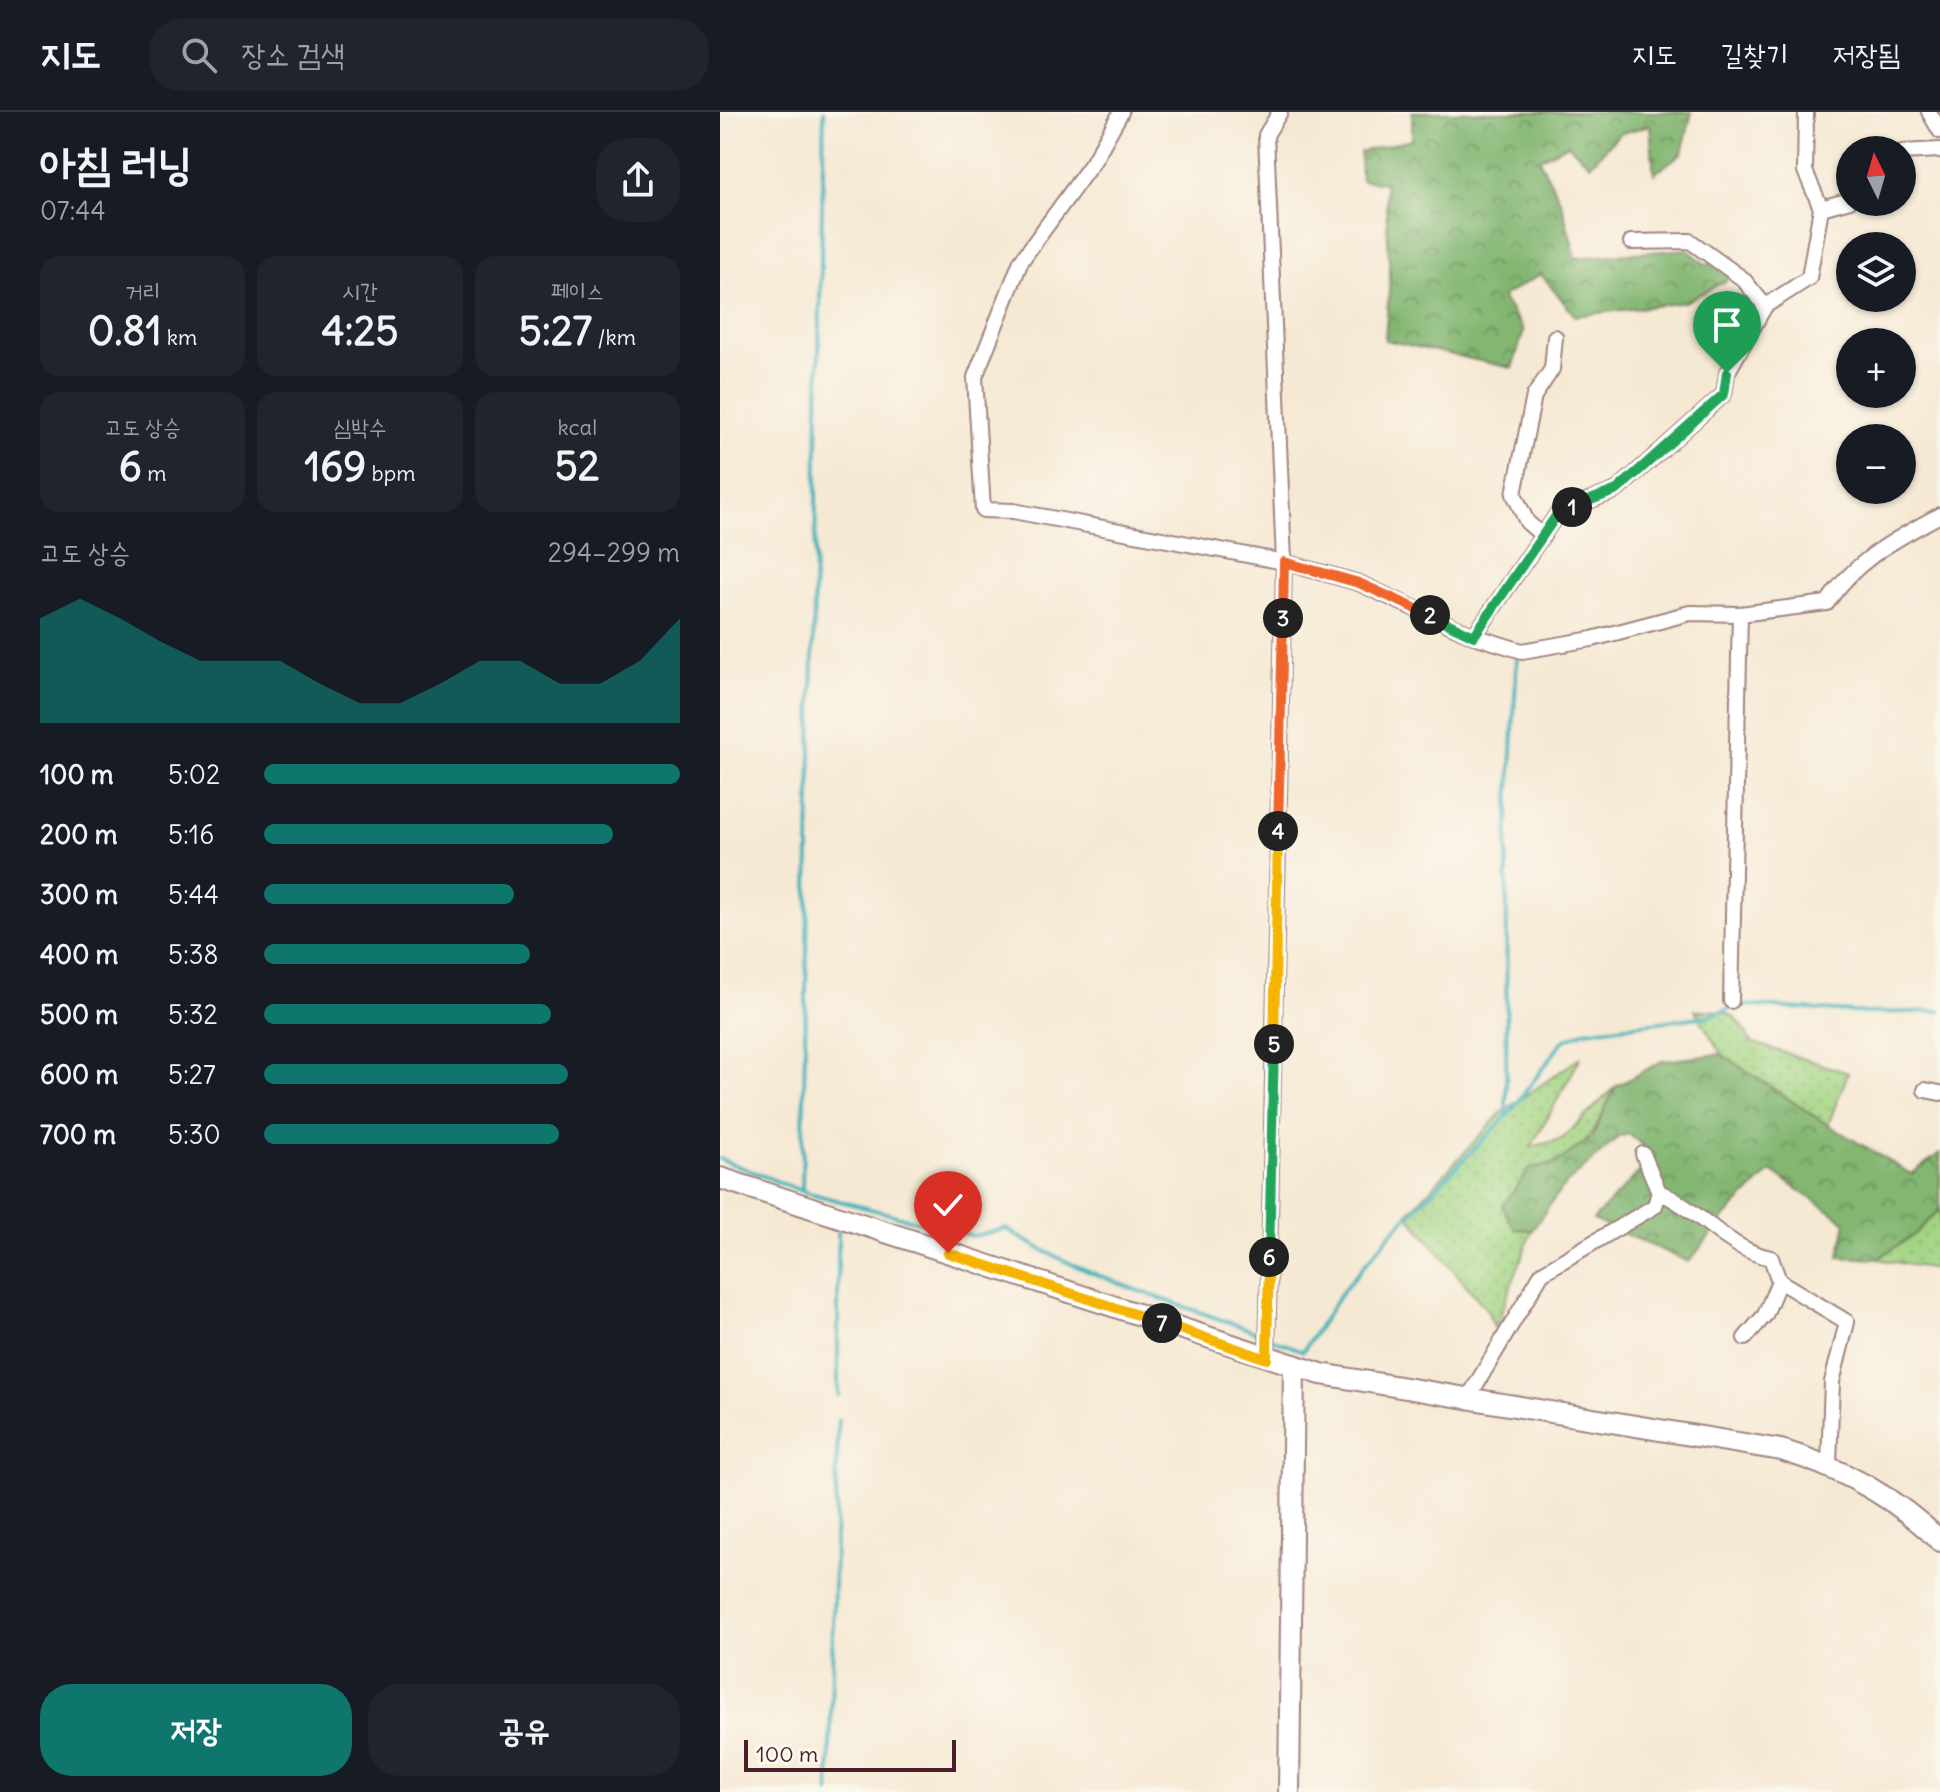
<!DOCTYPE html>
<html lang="ko">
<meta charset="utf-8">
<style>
:root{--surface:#171b24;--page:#20242c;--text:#f1f3f6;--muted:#9ea1a6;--line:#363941;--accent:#0f766e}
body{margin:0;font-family:Delius,"Poor Story",sans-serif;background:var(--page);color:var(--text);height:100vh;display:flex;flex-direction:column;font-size:30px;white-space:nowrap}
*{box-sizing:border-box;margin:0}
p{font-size:26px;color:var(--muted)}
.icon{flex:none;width:44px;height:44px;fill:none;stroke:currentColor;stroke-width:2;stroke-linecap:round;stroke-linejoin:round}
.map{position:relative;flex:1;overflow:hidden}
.side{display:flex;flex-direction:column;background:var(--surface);width:720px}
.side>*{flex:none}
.needle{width:52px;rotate:355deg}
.fabs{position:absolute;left:1116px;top:24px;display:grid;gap:16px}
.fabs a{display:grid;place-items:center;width:80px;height:80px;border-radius:50%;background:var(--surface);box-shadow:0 2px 6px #0004;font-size:40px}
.scale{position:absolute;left:24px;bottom:20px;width:212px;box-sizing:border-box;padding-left:8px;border:4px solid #4a1f2b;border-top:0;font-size:22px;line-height:28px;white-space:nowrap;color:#4a1f2b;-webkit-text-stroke:6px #fbf7ec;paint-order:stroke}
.pin{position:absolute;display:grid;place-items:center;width:68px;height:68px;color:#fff;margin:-82px -34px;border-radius:50% 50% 50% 0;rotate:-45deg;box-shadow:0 0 8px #0007}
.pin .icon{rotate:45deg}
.km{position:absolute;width:40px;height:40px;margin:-20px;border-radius:50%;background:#222;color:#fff;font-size:22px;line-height:40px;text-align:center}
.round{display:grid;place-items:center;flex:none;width:84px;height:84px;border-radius:32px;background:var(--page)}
.overview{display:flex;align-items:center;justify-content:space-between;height:136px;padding:0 40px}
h1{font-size:44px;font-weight:800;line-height:60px}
.figures{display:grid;grid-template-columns:repeat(3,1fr);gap:12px;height:136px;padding:8px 40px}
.figures div{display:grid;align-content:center;border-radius:20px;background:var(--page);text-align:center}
.figures b{font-size:40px;font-weight:800}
.figures small{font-size:22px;font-weight:400}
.figures p{font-size:22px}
.chart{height:224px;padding:16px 40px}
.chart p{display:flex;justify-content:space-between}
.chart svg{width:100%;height:144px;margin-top:8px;fill:var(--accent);opacity:.7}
.button{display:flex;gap:16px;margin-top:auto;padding:16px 40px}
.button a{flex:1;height:92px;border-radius:32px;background:var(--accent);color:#fff;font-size:32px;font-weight:800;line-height:92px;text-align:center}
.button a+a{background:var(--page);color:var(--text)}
ul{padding:0 40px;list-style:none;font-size:26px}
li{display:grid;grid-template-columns:128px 96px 1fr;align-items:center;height:60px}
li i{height:20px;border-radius:10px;background:var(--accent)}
header{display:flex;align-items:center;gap:48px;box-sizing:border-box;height:112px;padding:0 40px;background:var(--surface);border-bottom:2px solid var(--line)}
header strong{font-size:38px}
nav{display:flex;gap:44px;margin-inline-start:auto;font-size:28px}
.search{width:560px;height:72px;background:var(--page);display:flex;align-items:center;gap:20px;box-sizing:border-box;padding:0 28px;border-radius:32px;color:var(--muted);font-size:30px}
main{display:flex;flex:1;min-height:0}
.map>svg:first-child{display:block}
.grass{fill:url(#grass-dots);stroke:#767a57;stroke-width:2}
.forest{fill:url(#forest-crowns);stroke:#666a4e;stroke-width:2}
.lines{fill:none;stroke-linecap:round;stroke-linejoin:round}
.stream{stroke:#42b1bb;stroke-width:4}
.street-casing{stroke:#a08480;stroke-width:18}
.secondary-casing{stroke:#a08480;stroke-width:24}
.street{stroke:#fff;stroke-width:14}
.secondary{stroke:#fff;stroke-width:20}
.split-1-casing{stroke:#fff;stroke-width:16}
.split-2-casing{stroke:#fff;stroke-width:16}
.split-3-casing{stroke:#fff;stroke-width:16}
.split-4-casing{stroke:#fff;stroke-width:16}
.split-5-casing{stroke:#fff;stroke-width:16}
.split-6-casing{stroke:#fff;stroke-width:16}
.split-7-casing{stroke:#fff;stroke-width:16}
.split-8-casing{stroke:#fff;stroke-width:16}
.split-1{stroke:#22a559;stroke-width:10}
.split-2{stroke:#22a559;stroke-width:10}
.split-3{stroke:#f0652b;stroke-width:10}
.split-4{stroke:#f0652b;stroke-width:10}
.split-5{stroke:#f5b400;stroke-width:10}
.split-6{stroke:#22a559;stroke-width:10}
.split-7{stroke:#f5b400;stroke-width:10}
.split-8{stroke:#f5b400;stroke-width:10}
</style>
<header>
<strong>지도</strong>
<div class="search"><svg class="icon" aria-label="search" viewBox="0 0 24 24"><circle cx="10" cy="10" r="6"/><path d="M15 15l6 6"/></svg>장소 검색</div>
<nav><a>지도</a><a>길찾기</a><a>저장됨</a></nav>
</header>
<main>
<section class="side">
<div class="overview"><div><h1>아침 러닝</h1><p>07:44</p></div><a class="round"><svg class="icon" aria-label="share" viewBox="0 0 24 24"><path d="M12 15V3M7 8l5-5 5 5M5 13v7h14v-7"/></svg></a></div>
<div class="figures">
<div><p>거리</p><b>0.81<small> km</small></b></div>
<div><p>시간</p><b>4:25</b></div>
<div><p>페이스</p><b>5:27<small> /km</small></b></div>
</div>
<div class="figures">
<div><p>고도 상승</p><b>6<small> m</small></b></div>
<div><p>심박수</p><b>169<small> bpm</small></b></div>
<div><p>kcal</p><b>52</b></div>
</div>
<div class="chart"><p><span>고도 상승</span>294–299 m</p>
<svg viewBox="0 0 160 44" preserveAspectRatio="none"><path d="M0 44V12L10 6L20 12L30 19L40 25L50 25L60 25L70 32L80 38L90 38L100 32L110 25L120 25L130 32L140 32L150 25L160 12V44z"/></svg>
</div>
<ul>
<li><b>100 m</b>5:02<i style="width:100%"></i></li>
<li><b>200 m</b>5:16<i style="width:84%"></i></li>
<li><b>300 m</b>5:44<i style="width:60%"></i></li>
<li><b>400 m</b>5:38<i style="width:64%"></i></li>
<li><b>500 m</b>5:32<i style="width:69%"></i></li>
<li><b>600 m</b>5:27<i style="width:73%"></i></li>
<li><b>700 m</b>5:30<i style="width:71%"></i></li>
</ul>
<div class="button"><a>저장</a><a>공유</a></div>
</section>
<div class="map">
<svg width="1220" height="1680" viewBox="0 0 1220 1680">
<defs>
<pattern id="grass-dots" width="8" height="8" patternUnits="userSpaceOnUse" patternTransform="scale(2)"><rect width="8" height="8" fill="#a3d483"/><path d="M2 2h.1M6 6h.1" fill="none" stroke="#8eb671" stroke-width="1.8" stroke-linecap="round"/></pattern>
<pattern id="forest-crowns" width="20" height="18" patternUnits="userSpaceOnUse" patternTransform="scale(2)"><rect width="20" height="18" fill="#82b671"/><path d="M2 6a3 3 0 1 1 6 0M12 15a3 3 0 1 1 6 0" fill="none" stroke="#6c935d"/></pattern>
</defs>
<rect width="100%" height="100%" fill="#fbf7ec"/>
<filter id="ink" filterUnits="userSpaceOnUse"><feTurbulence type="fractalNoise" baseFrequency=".0125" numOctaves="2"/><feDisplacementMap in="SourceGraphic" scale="16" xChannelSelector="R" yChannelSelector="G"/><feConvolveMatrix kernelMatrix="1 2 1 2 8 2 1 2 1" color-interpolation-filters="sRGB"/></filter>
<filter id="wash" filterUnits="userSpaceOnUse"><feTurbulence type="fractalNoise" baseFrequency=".006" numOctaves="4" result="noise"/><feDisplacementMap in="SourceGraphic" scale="32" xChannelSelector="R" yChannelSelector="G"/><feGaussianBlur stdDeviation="1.8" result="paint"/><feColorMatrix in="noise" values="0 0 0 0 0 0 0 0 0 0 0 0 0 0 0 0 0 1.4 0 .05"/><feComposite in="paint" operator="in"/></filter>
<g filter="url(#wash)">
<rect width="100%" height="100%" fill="#f6e9d4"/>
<g class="grass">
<path d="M975,898c33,0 42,2 56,32l97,31 -20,52 -107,-71z"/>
<path d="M861,945l-50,90 31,-8 53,-52c-20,43 -31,74 -84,81l-16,61 17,1 -37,99 -8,-19 -80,-96 94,-101z"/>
<polygon points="1220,1097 1220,1158 1157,1147 1195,1122"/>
</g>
<g class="forest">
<polygon points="692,0 972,0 962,41 934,62 930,13 899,22 870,53 848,32 819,47 841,90 856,146 967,137 985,152 1015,148 1006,169 965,190 855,204 821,162 782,185 804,219 792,256 665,228 670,166 665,71 641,68 640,40 692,27"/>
<polygon points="1001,942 1100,1008 1191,1062 1220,1041 1220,1097 1195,1122 1157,1147 1119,1145 1126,1110 1051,1059 1005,1105 969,1150 873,1108 935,1044 909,1022 898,1025 842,1076 812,1118 795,1117 782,1094 811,1056 833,1053 872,1025 895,975 942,949"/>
</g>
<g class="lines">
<g class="stream">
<polyline points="786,1003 787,733 797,546"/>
<path d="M0,1047l82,32 171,45 33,-7c79,50 171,73 258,106"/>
<polyline points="82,1077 104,0"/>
<polyline points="552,1227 583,1239 622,1180 673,1119 789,1002 843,929 865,919 989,904 1021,893 1149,901 1220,899"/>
<polyline points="118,1284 118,1120"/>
<polyline points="109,1680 118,1308"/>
</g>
</g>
</g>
<g filter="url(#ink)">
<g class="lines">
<defs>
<g id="street">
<polyline points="401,0 373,50 301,149 255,265 263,398 293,399 564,450 639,471 754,524 838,401 897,378 1004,282 1007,261 1045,194 1089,166 1101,96 1085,59 1086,0"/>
<polyline points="1209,0 1220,19"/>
<polyline points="1182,40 1220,38"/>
<polyline points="1101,96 1130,88"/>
<polyline points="911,130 970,129 1023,167 1045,194"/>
<polyline points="823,424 807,410 794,382 814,284 832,257 835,225"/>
<path d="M754,524l48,15 70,-12 98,-26 50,1 87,-11c29,-44 68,-63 113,-88"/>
<polyline points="1011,889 1020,502"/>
<polyline points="1205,978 1220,981"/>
<path d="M923,1042l16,38c41,18 67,57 112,66l8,23"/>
<polyline points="1025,1226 1045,1203 1059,1169 1127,1210 1112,1270 1109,1352"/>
<polyline points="547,1247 564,450 546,23 560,0"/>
<polyline points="747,1288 822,1161 935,1094 939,1080"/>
</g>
<g id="secondary">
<path d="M0,1066l601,196 460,76c61,18 113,46 159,91"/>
<polyline points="569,1680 574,1253"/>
</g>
</defs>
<use href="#street" class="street-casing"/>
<use href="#secondary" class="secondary-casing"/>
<use href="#street" class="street"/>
<use href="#secondary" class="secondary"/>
</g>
</g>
<g class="lines" filter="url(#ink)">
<defs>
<polyline id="split-1" points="852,395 897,378 1004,282 1007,261"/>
<polyline id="split-2" points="710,503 754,524 838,401 852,395"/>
<polyline id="split-3" points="563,506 564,450 639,471 710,503"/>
<polyline id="split-4" points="558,719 563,506"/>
<polyline id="split-5" points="554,932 558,719"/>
<polyline id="split-6" points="549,1145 554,932"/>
<polyline id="split-7" points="442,1211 547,1247 549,1145"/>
<polyline id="split-8" points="228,1141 442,1211"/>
</defs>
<use href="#split-1" class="split-1-casing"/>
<use href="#split-2" class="split-2-casing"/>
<use href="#split-3" class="split-3-casing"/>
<use href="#split-4" class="split-4-casing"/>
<use href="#split-5" class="split-5-casing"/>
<use href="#split-6" class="split-6-casing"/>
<use href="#split-7" class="split-7-casing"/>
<use href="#split-8" class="split-8-casing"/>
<use href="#split-1" class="split-1"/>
<use href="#split-2" class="split-2"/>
<use href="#split-3" class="split-3"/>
<use href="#split-4" class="split-4"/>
<use href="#split-5" class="split-5"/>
<use href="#split-6" class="split-6"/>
<use href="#split-7" class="split-7"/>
<use href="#split-8" class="split-8"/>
</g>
</svg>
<div class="fabs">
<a><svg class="needle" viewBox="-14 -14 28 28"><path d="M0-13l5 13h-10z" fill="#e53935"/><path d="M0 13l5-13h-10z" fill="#9ea1a6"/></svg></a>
<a><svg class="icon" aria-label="layers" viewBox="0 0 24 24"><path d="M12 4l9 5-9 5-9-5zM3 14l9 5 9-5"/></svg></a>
<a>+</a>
<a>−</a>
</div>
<div class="scale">100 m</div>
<div class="pin" style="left:1007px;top:261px;background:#1e9e55"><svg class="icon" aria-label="arrive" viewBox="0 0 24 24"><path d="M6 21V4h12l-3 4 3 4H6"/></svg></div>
<div class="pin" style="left:228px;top:1141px;background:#d93025"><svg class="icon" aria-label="check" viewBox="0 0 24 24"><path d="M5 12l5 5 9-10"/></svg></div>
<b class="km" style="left:852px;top:395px">1</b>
<b class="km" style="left:710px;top:503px">2</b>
<b class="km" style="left:563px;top:506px">3</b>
<b class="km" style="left:558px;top:719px">4</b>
<b class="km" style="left:554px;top:932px">5</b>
<b class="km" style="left:549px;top:1145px">6</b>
<b class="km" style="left:442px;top:1211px">7</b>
</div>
</main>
